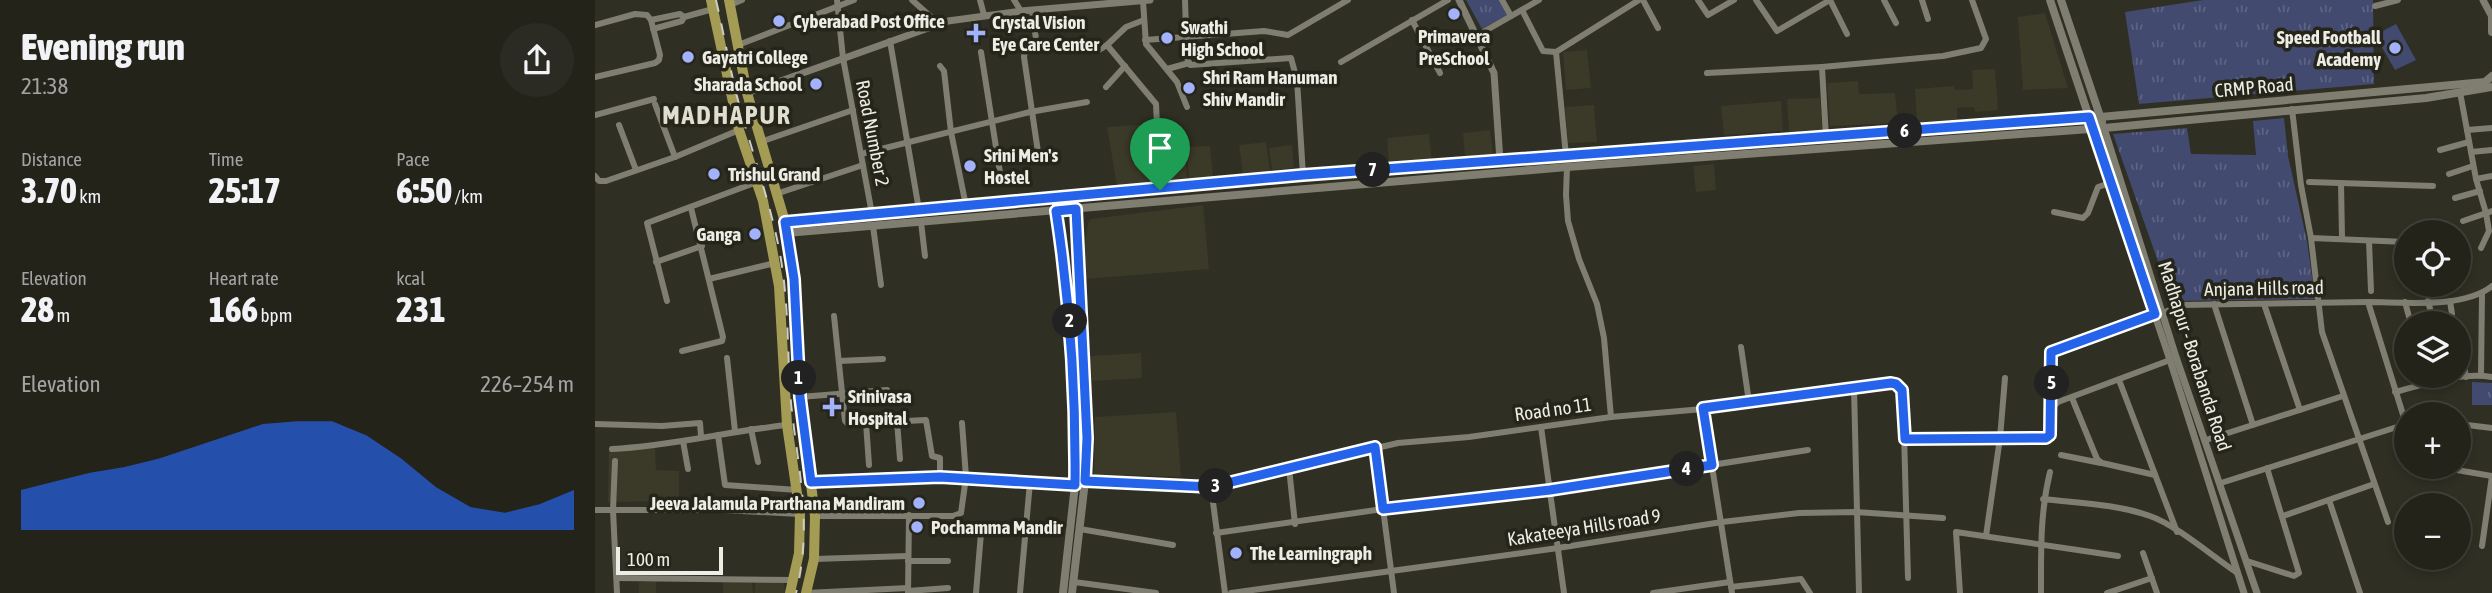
<!DOCTYPE html>
<meta charset="utf-8">
<style>
:root{--surface:#24231a;--page:#2c2b23;--text:#f1f3f6;--muted:#a3a4a2;--line:#414039;--accent:#2563eb}
body{margin:0;font-family:"Asap Condensed",sans-serif;background:var(--page);color:var(--text);height:100vh;display:flex;flex-direction:column;font-size:26px;white-space:nowrap}
*{box-sizing:border-box;margin:0}
p{font-size:23px;color:var(--muted)}
.icon{flex:none;width:38px;height:38px;fill:none;stroke:currentColor;stroke-width:2;stroke-linecap:round;stroke-linejoin:round}
.map{position:relative;flex:1;overflow:hidden}
.sheet{display:flex;flex-direction:column;background:var(--surface);width:595px}
.sheet>*{flex:none}
.buttons{position:absolute;left:1799px;top:220px;display:grid;gap:14px}
.buttons a{display:grid;place-items:center;width:77px;height:77px;border-radius:50%;background:var(--surface);box-shadow:0 4px 10px #0003,0 0 0 2px var(--line);font-size:35px}
.scale{position:absolute;left:21px;bottom:18px;width:107px;box-sizing:border-box;padding-left:7px;border:4px solid #edede5;border-top:0;font-size:19px;line-height:24px;white-space:nowrap;color:#edede5;-webkit-text-stroke:5px #26251a;paint-order:stroke}
.pin{position:absolute;display:grid;place-items:center;width:60px;height:60px;color:#fff;margin:-72px -30px;border-radius:50% 50% 50% 0;rotate:-45deg;box-shadow:0 0 7px #0007}
.pin .icon{rotate:45deg}
.km{position:absolute;width:35px;height:35px;margin:-18px;border-radius:50%;background:#222;color:#fff;font-size:19px;line-height:35px;text-align:center}
.round{display:grid;place-items:center;flex:none;width:74px;height:74px;border-radius:37px;background:var(--page)}
.overview{display:flex;align-items:center;justify-content:space-between;height:119px;padding:0 21px}
h1{font-size:38px;font-weight:800;line-height:52px}
.figures{display:grid;grid-template-columns:repeat(3,1fr);gap:10px;height:119px;padding:7px 21px}
.figures div{display:grid;align-content:center}
.figures b{font-size:35px;font-weight:800}
.figures small{font-size:19px;font-weight:400}
.figures p{font-size:19px}
.chart{height:196px;padding:14px 21px}
.chart p{display:flex;justify-content:space-between}
.chart svg{width:100%;height:126px;margin-top:7px;fill:var(--accent);opacity:.7}
main{display:flex;flex:1;min-height:0}
.map>svg:first-child{display:block}
.built{fill:#3b3927}
.grass{fill:url(#grass-tufts)}
.garden{fill:#424a6f}
.lines{fill:none;stroke-linecap:round;stroke-linejoin:round}
.minor{stroke:#7f7e71;stroke-width:6}
.tertiary{stroke:#7f7e71;stroke-width:7}
.secondary{stroke:#7f7e71;stroke-width:8}
.primary{stroke:#a49c55;stroke-width:10}
.rail{stroke:#cdcdc4;stroke-width:2;stroke-dasharray:12 12;stroke-linecap:butt}
.route-casing{stroke:#fff;stroke-width:14}
.route{stroke:#2563eb;stroke-width:9}
.poi-dot{fill:#a2b2fd;stroke:#26251a;stroke-width:2.5}
.labels{text-anchor:middle;stroke-width:7;stroke-linejoin:round;paint-order:stroke}
.poi-label{font-size:19px;font-weight:bold;fill:#edede5;stroke:#26251a;text-anchor:start}
.street-label{font-size:19px;fill:#edede5;stroke:#26251a}
.district-label{font-size:26px;font-weight:bold;letter-spacing:2px;fill:#dfdecf;stroke:#26251a}
</style>
<main>
<section class="sheet">
<div class="overview"><div><h1>Evening run</h1><p>21:38</p></div><a class="round"><svg class="icon" aria-label="share" viewBox="0 0 24 24"><path d="M12 15V3M7 8l5-5 5 5M5 13v7h14v-7"/></svg></a></div>
<div class="figures">
<div><p>Distance</p><b>3.70<small> km</small></b></div>
<div><p>Time</p><b>25:17</b></div>
<div><p>Pace</p><b>6:50<small> /km</small></b></div>
</div>
<div class="figures">
<div><p>Elevation</p><b>28<small> m</small></b></div>
<div><p>Heart rate</p><b>166<small> bpm</small></b></div>
<div><p>kcal</p><b>231</b></div>
</div>
<div class="chart"><p><span>Elevation</span>226–254 m</p>
<svg viewBox="0 0 160 44" preserveAspectRatio="none"><path d="M0 44V30L10 27L20 24L30 22L40 19L50 15L60 11L70 7L80 6L90 6L100 11L110 19L120 29L130 36L140 38L150 35L160 30V44z"/></svg>
</div>
</section>
<div class="map">
<svg width="1897" height="593" viewBox="0 0 1897 593">
<defs>
<pattern id="grass-tufts" width="24" height="20" patternUnits="userSpaceOnUse" patternTransform="scale(1.75)"><rect width="24" height="20" fill="#424a6f"/><path d="M3 7l-1-3M5 7V3M7 7l1-3M15 17l-1-3M17 17v-4M19 17l1-3" fill="none" stroke="#5e6483"/></pattern>
</defs>
<rect width="100%" height="100%" fill="#302f23"/>
<g class="built">
<polygon points="1450,13 1473,88 1428,90 1423,17"/>
<polygon points="992,50 996,88 971,90 968,52"/>
<polygon points="1400,69 1403,110 1380,112 1379,107 1362,108 1362,122 1322,123 1320,89 1359,86 1360,90 1378,89 1377,70"/>
<polygon points="1263,81 1264,94 1300,93 1303,123 1235,126 1232,83"/>
<polygon points="1225,98 1227,130 1194,132 1192,99"/>
<polygon points="1186,101 1188,131 1129,135 1126,106"/>
<polygon points="999,105 1002,142 973,143 970,107"/>
<polygon points="560,124 562,184 522,186 512,127"/>
<polygon points="895,130 898,154 870,156 868,133"/>
<polygon points="834,134 837,161 794,165 792,138"/>
<polygon points="671,142 675,171 648,175 644,145"/>
<polygon points="697,145 699,168 677,170 674,148"/>
<polygon points="615,146 618,177 594,179 591,147"/>
<polygon points="590,147 592,178 571,180 569,148"/>
<polygon points="1119,164 1121,190 1101,192 1098,166"/>
<polygon points="608,205 614,269 490,279 490,246 493,223 496,219"/>
<polygon points="546,353 547,378 497,381 495,356"/>
<polygon points="581,412 586,477 499,474 500,417"/>
<polygon points="60,447 61,470 84,471 84,501 13,502 14,449"/>
<polygon points="61,581 61,593 44,593 44,582"/>
<polygon points="128,581 157,581 158,593 128,593"/>
<polygon points="160,581 189,581 190,593 160,593"/>
</g>
<g class="grass">
<polygon points="871,0 904,0 912,15 887,29"/>
<polygon points="1608,0 1778,0 1779,84 1544,104 1530,12"/>
<polygon points="1689,118 1693,156 1712,241 1720,299 1577,301 1518,134 1592,128 1596,154 1661,155 1658,121"/>
<polygon points="1877,382 1897,383 1897,405 1877,405"/>
</g>
<polygon class="garden" points="1801,24 1821,60 1800,70 1780,35"/>
<g class="lines">
<g class="minor">
<polyline points="242,0 248,58 277,214"/>
<polyline points="317,0 344,24"/>
<polyline points="385,0 389,15"/>
<polyline points="419,0 426,11"/>
<polyline points="590,0 592,58 595,65 696,58 702,80 708,175"/>
<polyline points="907,0 916,16"/>
<polyline points="1048,0 1063,28"/>
<polyline points="1103,0 1113,15 1139,0"/>
<polyline points="1161,0 1182,31 1235,0"/>
<polyline points="1235,0 1252,34"/>
<polyline points="1289,0 1301,23"/>
<polyline points="1327,0 1333,19"/>
<polyline points="548,1 551,44 582,82 592,107"/>
<polyline points="135,5 147,0"/>
<polyline points="1780,6 1803,0"/>
<polyline points="927,10 948,51 961,52"/>
<polyline points="437,11 442,46"/>
<polyline points="56,20 85,14 89,17"/>
<polyline points="817,20 845,73"/>
<polyline points="0,25 40,14 52,15 56,20 65,55 64,60 60,63 0,77"/>
<polyline points="58,29 87,21 89,17 118,9"/>
<polyline points="883,35 944,0"/>
<polyline points="550,40 669,31 693,35 753,0"/>
<polyline points="295,41 324,210"/>
<polyline points="143,45 259,0"/>
<polyline points="512,45 531,27 549,20"/>
<polyline points="386,52 406,179"/>
<polyline points="746,62 853,0"/>
<polyline points="345,66 349,71 356,132 371,206"/>
<polyline points="572,69 594,63"/>
<polyline points="1112,73 1227,67"/>
<polyline points="511,87 530,66"/>
<polyline points="1865,92 1881,179"/>
<polyline points="60,104 80,157"/>
<polyline points="1697,109 1706,185 1716,238 1727,332 1793,522"/>
<polyline points="0,115 59,99"/>
<polyline points="24,125 41,170"/>
<polyline points="1872,130 1897,128"/>
<polyline points="1231,138 1227,67 1348,56 1386,48 1391,39 1377,0"/>
<polyline points="165,142 258,110"/>
<polyline points="1845,150 1874,142"/>
<path d="M443,152l-14,-95 1,-7c17,-7 58,-7 74,0l8,-5 49,59 4,86"/>
<polyline points="1876,152 1897,150"/>
<polyline points="266,154 435,112 492,102"/>
<polyline points="971,156 961,52 1044,0"/>
<polyline points="972,167 971,195 973,221 984,259 1002,304 1009,338 1016,417"/>
<polyline points="1854,174 1878,166"/>
<polyline points="0,176 4,181 11,181 80,157 144,130"/>
<polyline points="1714,182 1838,186"/>
<polyline points="1746,183 1747,238"/>
<polyline points="181,194 268,165"/>
<polyline points="1860,198 1885,191"/>
<polyline points="1459,212 1488,218 1493,213 1503,187 1515,183"/>
<polyline points="1868,221 1897,211"/>
<polyline points="326,222 330,256"/>
<polyline points="278,226 286,285"/>
<polyline points="1716,238 1811,242"/>
<polyline points="1774,241 1776,291"/>
<polyline points="1886,248 1894,231 1891,213 1881,179 1897,176"/>
<polyline points="61,262 107,246"/>
<polyline points="114,279 180,263"/>
<polyline points="72,301 52,223 162,182"/>
<polyline points="1833,301 1839,324"/>
<polyline points="1855,301 1857,314"/>
<polyline points="1810,302 1816,324"/>
<polyline points="1619,304 1658,425"/>
<polyline points="1669,304 1705,410"/>
<polyline points="1568,313 1586,305 1773,302"/>
<polyline points="239,316 250,421 253,424 331,420 337,456 345,458 345,469"/>
<polyline points="1864,336 1871,377"/>
<polyline points="1146,347 1154,402"/>
<polyline points="87,351 127,341 128,337 96,208"/>
<polyline points="132,358 140,431"/>
<polyline points="244,361 288,359"/>
<polyline points="1886,375 1887,294"/>
<polyline points="1524,380 1582,532"/>
<polyline points="1259,388 1264,593"/>
<path d="M1800,392c31,-8 65,-20 97,-15"/>
<polyline points="205,397 292,390"/>
<polyline points="1477,398 1502,459 1507,463 1560,475"/>
<polyline points="1457,408 1456,352 1560,314"/>
<polyline points="1108,409 1137,593"/>
<polyline points="302,421 305,459"/>
<polyline points="271,423 274,465"/>
<polyline points="0,424 67,426 105,423 106,436"/>
<polyline points="1864,424 1897,428"/>
<polyline points="946,427 969,593"/>
<polyline points="156,429 163,462"/>
<polyline points="123,435 130,485 203,490"/>
<polyline points="1310,439 1454,437 1457,408 1463,402 1575,360"/>
<polyline points="1611,440 1748,396"/>
<polyline points="88,441 93,469"/>
<polyline points="780,447 799,593"/>
<path d="M17,449c59,-3 117,-18 175,-24"/>
<polyline points="1466,455 1506,463"/>
<polyline points="20,461 18,510 22,593"/>
<polyline points="694,468 700,524"/>
<polyline points="1850,468 1897,476"/>
<polyline points="490,481 616,487 803,443 874,437 1016,417 1108,409 1296,383 1305,386 1308,397 1313,578"/>
<polyline points="216,482 371,477 480,485"/>
<path d="M1626,483l176,-56 8,-6 -37,-119c36,0 95,7 124,-16"/>
<polyline points="616,487 630,593"/>
<path d="M1448,499c35,4 74,5 107,17 26,9 62,40 86,56"/>
<polyline points="1734,500 1765,593"/>
<polyline points="0,510 128,510 205,514"/>
<polyline points="220,516 358,516 366,513 371,477 367,423"/>
<polyline points="1688,516 1779,484"/>
<polyline points="485,529 578,545"/>
<polyline points="621,533 788,509 955,490 1213,450"/>
<polyline points="1391,536 1405,438 1410,378"/>
<polyline points="1887,546 1897,476"/>
<polyline points="1548,553 1562,593"/>
<polyline points="219,559 313,556"/>
<polyline points="313,561 353,561"/>
<polyline points="1652,561 1699,576 1704,573 1672,468"/>
<polyline points="22,578 199,580"/>
<polyline points="479,582 561,593"/>
<polyline points="1136,587 1206,579 1215,593"/>
<polyline points="313,591 353,588"/>
<polyline points="211,593 313,588"/>
<polyline points="313,593 314,515"/>
<polyline points="381,593 386,533"/>
<polyline points="425,593 435,482"/>
<polyline points="636,593 963,548 1127,522 1204,513 1261,512 1348,518"/>
<polyline points="1058,593 1135,582"/>
<polyline points="1365,593 1361,532 1523,556"/>
<path d="M1446,593c0,-41 -1,-80 9,-121"/>
<polyline points="1512,593 1557,578"/>
</g>
<g class="tertiary">
<polyline points="864,0 899,73 905,161"/>
<polyline points="1888,0 1896,15"/>
<polyline points="152,93 353,21 426,11 555,0"/>
<polyline points="1497,128 1575,360 1649,593"/>
<polyline points="1509,128 1581,357 1662,593"/>
</g>
<g class="secondary">
<polyline points="1455,0 1495,120"/>
<polyline points="1466,0 1507,122"/>
<polyline points="1897,14 1897,32"/>
<polyline points="460,198 478,348 481,419 480,485 468,593"/>
<polyline points="190,222 708,175 1505,117 1890,82 1897,76"/>
<polyline points="191,233 972,167 1509,128 1831,98 1897,87"/>
<polyline points="477,593 490,481 492,438 480,205"/>
</g>
<g class="primary">
<polyline points="116,0 144,130 168,201 184,286 192,425 205,514 204,553 195,593"/>
<polyline points="134,0 152,93 190,222 199,279 205,397 220,516 219,559 211,593"/>
</g>
<path class="rail" d="M121,0c9,38 15,77 26,115 13,46 29,91 38,139 9,49 7,99 11,149 7,68 22,121 5,190"/>
</g>
<g class="lines">
<defs>
<path id="route" d="M1494,117l66,197 -104,38 -1,83 -4,3 -141,1 -3,-49 -6,-6 -5,-1 -188,25 9,57 -162,25 -167,19 -8,-62 -164,40 -126,-6 2,-43 -11,-229 -20,2c14,91 20,182 19,274l-135,-8 -129,5 -11,-85 -6,-118 -9,-57 518,-47z"/>
</defs>
<use href="#route" class="route-casing"/>
<use href="#route" class="route"/>
</g>
<g class="poi-dot">
<circle cx="859" cy="14" r="7"/>
<circle cx="184" cy="21" r="7"/>
<path d="M377.5 22.5h7v7h7v7h-7v7h-7v-7h-7v-7h7z"/>
<circle cx="572" cy="38" r="7"/>
<circle cx="1800" cy="48" r="7"/>
<circle cx="93" cy="57" r="7"/>
<circle cx="221" cy="84" r="7"/>
<circle cx="594" cy="88" r="7"/>
<circle cx="375" cy="166" r="7"/>
<circle cx="119" cy="174" r="7"/>
<circle cx="160" cy="234" r="7"/>
<path d="M233.5 396.5h7v7h7v7h-7v7h-7v-7h-7v-7h7z"/>
<circle cx="324" cy="503" r="7"/>
<circle cx="322" cy="527" r="7"/>
<circle cx="641" cy="553" r="7"/>
</g>
<g class="labels">
<g class="poi-label">
<text x="198" y="28">Cyberabad Post Office</text>
<text x="397" y="29">Crystal Vision<tspan x="397" dy="22">Eye Care Center</tspan></text>
<text x="586" y="34">Swathi<tspan x="586" dy="22">High School</tspan></text>
<text x="859" y="43" text-anchor="middle">Primavera<tspan x="859" dy="22">PreSchool</tspan></text>
<text x="1786" y="44" text-anchor="end">Speed Football<tspan x="1786" dy="22">Academy</tspan></text>
<text x="107" y="64">Gayatri College</text>
<text x="608" y="84">Shri Ram Hanuman<tspan x="608" dy="22">Shiv Mandir</tspan></text>
<text x="207" y="91" text-anchor="end">Sharada School</text>
<text x="389" y="162">Srini Men's<tspan x="389" dy="22">Hostel</tspan></text>
<text x="133" y="181">Trishul Grand</text>
<text x="146" y="241" text-anchor="end">Ganga</text>
<text x="253" y="403">Srinivasa<tspan x="253" dy="22">Hospital</tspan></text>
<text x="310" y="510" text-anchor="end">Jeeva Jalamula Prarthana Mandiram</text>
<text x="336" y="534">Pochamma Mandir</text>
<text x="655" y="560">The Learningraph</text>
</g>
<g class="street-label">
<text transform="translate(1659 87) rotate(-5)" y="7">CRMP Road</text>
<text transform="translate(278 133) rotate(79)" y="7">Road Number 2</text>
<text transform="translate(1669 288) rotate(-1)" y="7">Anjana Hills road</text>
<text transform="translate(1600 356) rotate(72)" y="7">Madhapur - Borabanda Road</text>
<text transform="translate(958 409) rotate(-8)" y="7">Road no 11</text>
<text transform="translate(989 527) rotate(-9)" y="7">Kakateeya Hills road 9</text>
</g>
<g class="district-label">
<text x="132" y="124">MADHAPUR</text>
</g>
</g>
</svg>
<div class="buttons">
<a><svg class="icon" aria-label="locate" viewBox="0 0 24 24"><circle cx="12" cy="12" r="6"/><path d="M12 2v4M12 18v4M2 12h4M18 12h4"/></svg></a>
<a><svg class="icon" aria-label="layers" viewBox="0 0 24 24"><path d="M12 4l9 5-9 5-9-5zM3 14l9 5 9-5"/></svg></a>
<a>+</a>
<a>−</a>
</div>
<div class="scale">100 m</div>
<div class="pin" style="left:565px;top:190px;background:#1e9e55"><svg class="icon" aria-label="arrive" viewBox="0 0 24 24"><path d="M6 21V4h12l-3 4 3 4H6"/></svg></div>
<b class="km" style="left:204px;top:378px">1</b>
<b class="km" style="left:475px;top:321px">2</b>
<b class="km" style="left:621px;top:486px">3</b>
<b class="km" style="left:1092px;top:469px">4</b>
<b class="km" style="left:1457px;top:383px">5</b>
<b class="km" style="left:1310px;top:131px">6</b>
<b class="km" style="left:778px;top:170px">7</b>
</div>
</main>
